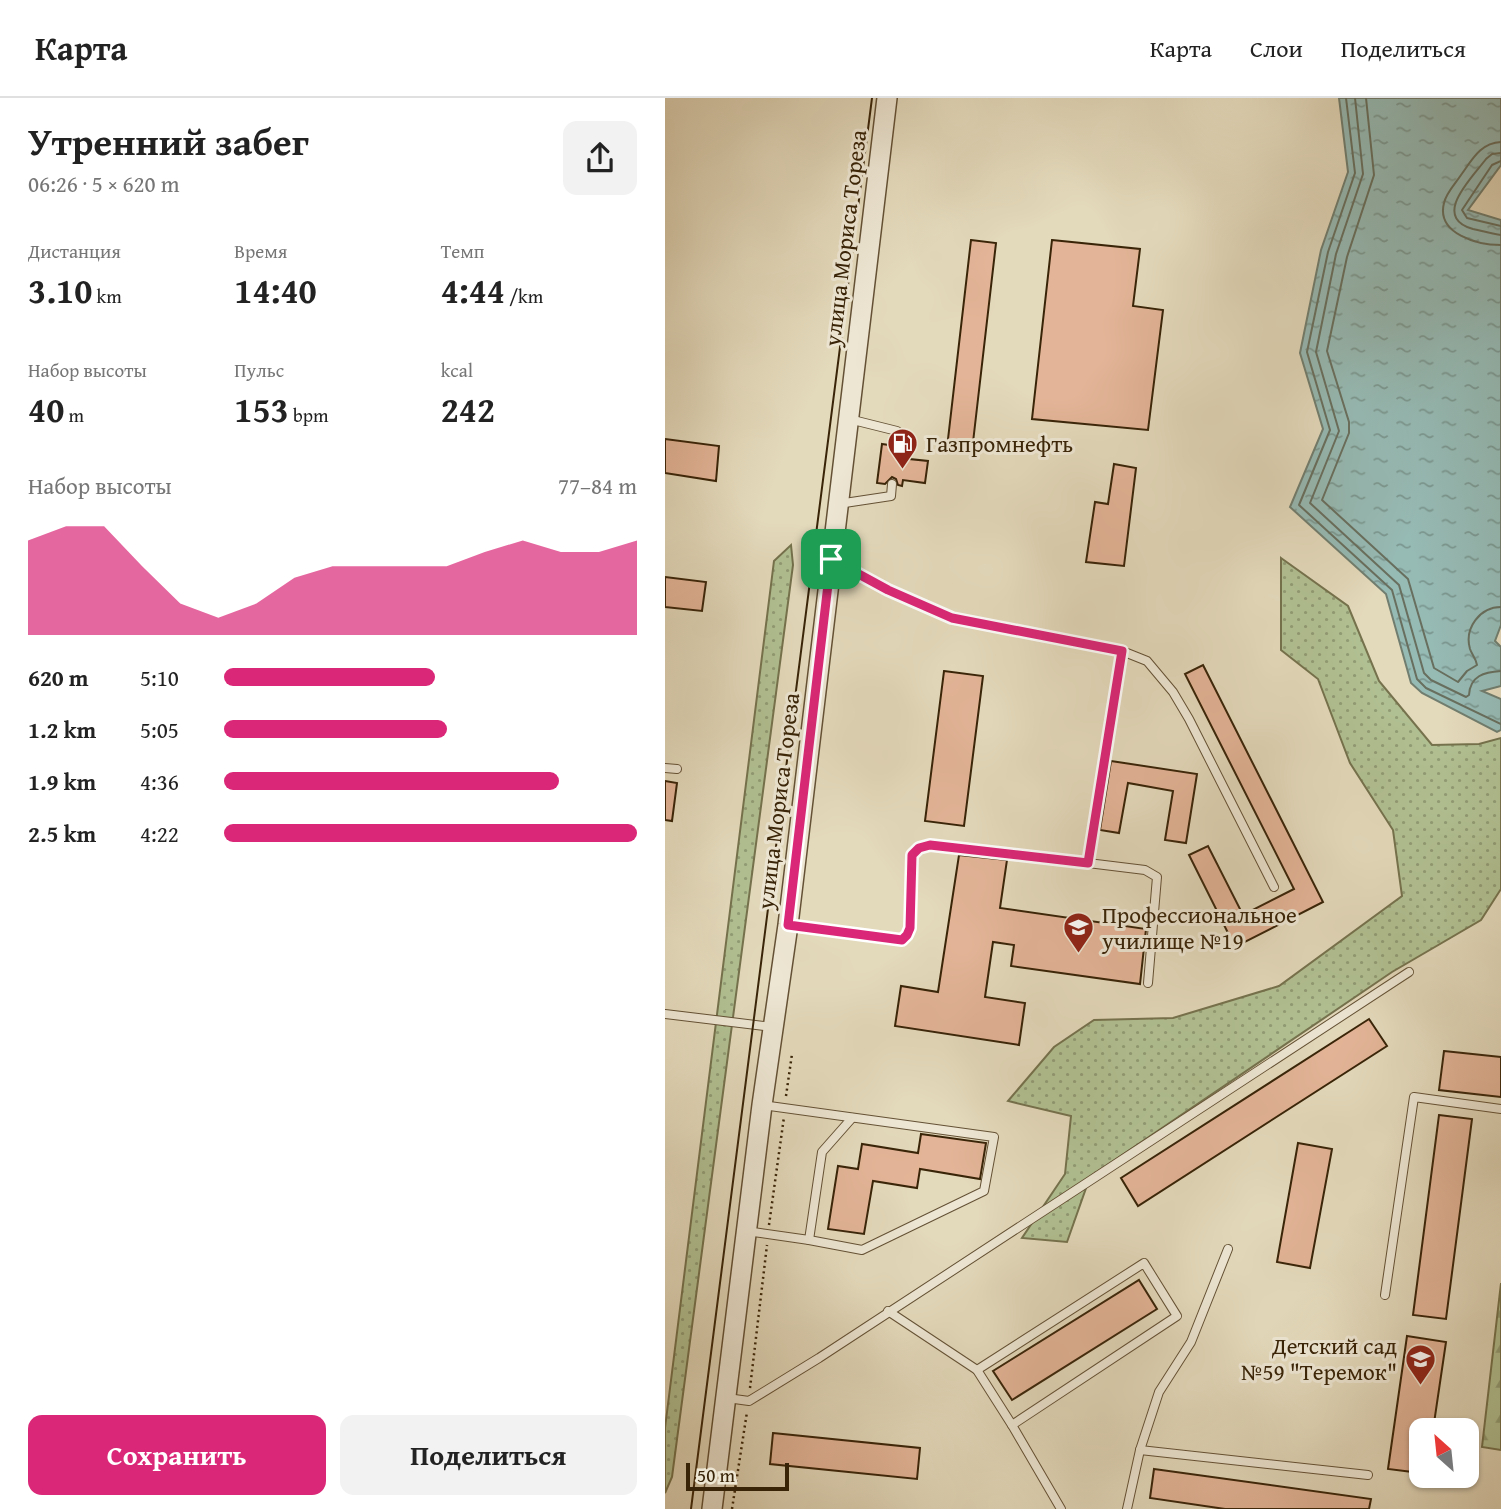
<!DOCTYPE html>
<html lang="ru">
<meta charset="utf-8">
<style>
:root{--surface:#fff;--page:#f2f2f2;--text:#222;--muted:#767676;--line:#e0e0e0;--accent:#db2777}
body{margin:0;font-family:"Gentium Book Plus",serif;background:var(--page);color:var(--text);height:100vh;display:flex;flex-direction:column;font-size:26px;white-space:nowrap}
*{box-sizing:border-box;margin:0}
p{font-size:23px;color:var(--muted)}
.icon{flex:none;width:38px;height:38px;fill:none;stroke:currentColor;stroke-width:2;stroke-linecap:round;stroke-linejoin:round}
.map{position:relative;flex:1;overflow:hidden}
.sheet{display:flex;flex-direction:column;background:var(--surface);width:665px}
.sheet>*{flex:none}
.needle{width:46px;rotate:333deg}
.controls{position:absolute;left:744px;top:1320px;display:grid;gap:14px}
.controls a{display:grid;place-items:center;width:70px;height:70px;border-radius:14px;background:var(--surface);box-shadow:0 2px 5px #0004;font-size:35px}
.scale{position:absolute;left:21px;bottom:18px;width:103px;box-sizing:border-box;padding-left:7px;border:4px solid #392408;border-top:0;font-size:19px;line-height:24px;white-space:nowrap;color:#392408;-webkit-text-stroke:5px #ede6d3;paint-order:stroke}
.pin{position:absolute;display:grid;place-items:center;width:60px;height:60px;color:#fff;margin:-30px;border-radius:14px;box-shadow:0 4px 10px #0006}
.round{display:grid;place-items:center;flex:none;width:74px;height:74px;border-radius:14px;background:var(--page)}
.overview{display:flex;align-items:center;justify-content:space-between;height:119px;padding:0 28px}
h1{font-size:38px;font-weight:700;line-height:52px}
.metrics{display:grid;grid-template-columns:repeat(3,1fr);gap:10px;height:119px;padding:7px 28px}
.metrics div{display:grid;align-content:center}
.metrics b{font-size:35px;font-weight:700}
.metrics small{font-size:19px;font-weight:400}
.metrics p{font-size:19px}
.chart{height:196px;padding:14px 28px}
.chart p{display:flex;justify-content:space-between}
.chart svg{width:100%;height:126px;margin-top:7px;fill:var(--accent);opacity:.7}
.button{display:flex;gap:14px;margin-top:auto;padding:14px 28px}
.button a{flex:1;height:80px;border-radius:14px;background:var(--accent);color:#fff;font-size:28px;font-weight:700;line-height:80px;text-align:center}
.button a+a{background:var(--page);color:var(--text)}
ul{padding:0 28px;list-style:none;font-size:23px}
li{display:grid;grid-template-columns:112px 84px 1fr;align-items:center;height:52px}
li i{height:18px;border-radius:9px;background:var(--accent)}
header{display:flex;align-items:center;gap:42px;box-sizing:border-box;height:98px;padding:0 35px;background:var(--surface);border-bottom:2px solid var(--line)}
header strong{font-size:33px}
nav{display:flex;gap:38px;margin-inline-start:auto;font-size:24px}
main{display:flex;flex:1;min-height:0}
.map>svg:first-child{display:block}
.grass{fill:url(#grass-dots);stroke:#75724d;stroke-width:2}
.forest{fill:url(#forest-firs);stroke:#75724d;stroke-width:2}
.water{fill:url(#water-ripples);stroke:#717e6f;stroke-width:2}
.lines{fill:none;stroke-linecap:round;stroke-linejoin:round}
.shore{stroke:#686f5e;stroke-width:2}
.building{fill:#e3b497;stroke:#392408;stroke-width:2}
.service-casing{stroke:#645135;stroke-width:10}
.tertiary-casing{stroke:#645135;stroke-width:22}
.path{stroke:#392408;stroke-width:2.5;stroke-dasharray:2 3.5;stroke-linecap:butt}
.service{stroke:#ede6d3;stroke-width:8}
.tertiary{stroke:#ede6d3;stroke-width:19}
.tram{stroke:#392408;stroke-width:2}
.route-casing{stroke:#fff;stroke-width:14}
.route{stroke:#db2777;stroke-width:9}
.labels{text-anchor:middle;stroke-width:6;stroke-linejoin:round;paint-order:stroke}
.street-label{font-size:23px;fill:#392408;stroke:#ede6d3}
.poi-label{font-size:23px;fill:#392408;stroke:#ede6d3;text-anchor:start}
</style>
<header>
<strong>Карта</strong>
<nav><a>Карта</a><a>Слои</a><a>Поделиться</a></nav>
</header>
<main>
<section class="sheet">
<div class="overview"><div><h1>Утренний забег</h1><p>06:26 · 5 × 620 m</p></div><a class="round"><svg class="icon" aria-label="share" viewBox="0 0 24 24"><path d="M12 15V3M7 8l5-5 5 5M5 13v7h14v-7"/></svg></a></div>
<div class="metrics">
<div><p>Дистанция</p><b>3.10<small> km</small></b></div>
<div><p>Время</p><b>14:40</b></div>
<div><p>Темп</p><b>4:44<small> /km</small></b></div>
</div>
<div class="metrics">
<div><p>Набор высоты</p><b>40<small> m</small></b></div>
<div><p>Пульс</p><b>153<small> bpm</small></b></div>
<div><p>kcal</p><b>242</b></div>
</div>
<div class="chart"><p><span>Набор высоты</span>77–84 m</p>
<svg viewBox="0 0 160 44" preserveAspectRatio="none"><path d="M0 44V11L10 6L20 6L30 20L40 33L50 38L60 33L70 24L80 20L90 20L100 20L110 20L120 15L130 11L140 15L150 15L160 11V44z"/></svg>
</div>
<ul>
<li><b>620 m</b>5:10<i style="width:51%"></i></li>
<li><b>1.2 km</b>5:05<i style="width:54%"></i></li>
<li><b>1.9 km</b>4:36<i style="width:81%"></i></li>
<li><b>2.5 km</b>4:22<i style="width:100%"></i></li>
</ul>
<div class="button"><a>Сохранить</a><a>Поделиться</a></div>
</section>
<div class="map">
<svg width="836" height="1411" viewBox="0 0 836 1411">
<defs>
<pattern id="grass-dots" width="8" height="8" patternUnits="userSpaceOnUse" patternTransform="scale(1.75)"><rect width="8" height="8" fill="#b1c092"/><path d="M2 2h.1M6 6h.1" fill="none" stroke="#919c75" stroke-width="1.8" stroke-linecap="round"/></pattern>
<pattern id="forest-firs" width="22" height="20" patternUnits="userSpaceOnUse" patternTransform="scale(1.75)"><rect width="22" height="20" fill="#b1c092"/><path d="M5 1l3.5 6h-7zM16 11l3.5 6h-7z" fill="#919c75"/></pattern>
<pattern id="water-ripples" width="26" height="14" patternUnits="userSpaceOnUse" patternTransform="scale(1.75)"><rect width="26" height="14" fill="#96bab4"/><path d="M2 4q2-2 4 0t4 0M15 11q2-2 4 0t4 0" fill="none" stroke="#7b9790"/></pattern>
</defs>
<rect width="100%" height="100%" fill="#e3d9bb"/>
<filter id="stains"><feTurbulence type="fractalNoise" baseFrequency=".00286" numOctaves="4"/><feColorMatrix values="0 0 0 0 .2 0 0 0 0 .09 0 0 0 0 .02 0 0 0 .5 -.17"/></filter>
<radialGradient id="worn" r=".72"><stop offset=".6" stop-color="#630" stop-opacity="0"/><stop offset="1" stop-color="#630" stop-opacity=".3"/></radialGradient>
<g class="grass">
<polygon points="126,447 128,467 7,1379 0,1395 0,1330 109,463"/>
<polygon points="616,460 683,508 714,583 767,647 814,646 836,640 836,791 816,822 727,874 425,1079 402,1144 357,1140 400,1076 406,1018 343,1003 389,949 429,922 508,920 614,888 737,798 728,732 685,665 653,581 616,552"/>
</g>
<polygon class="forest" points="836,1185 836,1352 817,1349"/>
<polygon class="water" points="674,0 836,0 836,67 803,112 836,122 836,527 830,543 836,549 836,588 817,593 836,601 836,632 832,634 757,595 746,585 721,496 625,409 658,331 635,255 656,152 683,74"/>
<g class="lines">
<g class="shore">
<polyline points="681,0 690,75 663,154 642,254 665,332 634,407 727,492 752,581 761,590 836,626"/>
<path d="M690,0l8,76 -27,80 -20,98 23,79 -29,72 89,82 25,88 7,7 35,17 3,-2c1,-19 15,-23 32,-24"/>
<path d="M701,0l8,77 -27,82 -20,94 22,71v11l-27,67 86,79 26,89 24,14 9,-11 10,-6c-1,-7 -5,-10 -7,-16 -6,-21 10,-42 31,-42"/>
<path d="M836,44c-21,1 -29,18 -40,33 -6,9 -15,18 -17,28 -8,31 34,42 57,42"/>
<path d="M836,55l-9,1 -6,5c-15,20 -55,58 -13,70 10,2 19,5 28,6"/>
<polyline points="836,63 827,67 797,112 802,120 836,128"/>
</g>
</g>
<g class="building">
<polygon points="306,142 331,145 307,353 282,350"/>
<polygon points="387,142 475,151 468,208 498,212 483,332 367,321"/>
<polygon points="0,341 54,348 51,383 0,375"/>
<polygon points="217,346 224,347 230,353 236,351 235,360 263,363 260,385 238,382 237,388 233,387 231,381 227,379 220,386 212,385"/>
<polygon points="449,366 471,370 459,468 421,464 430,404 443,406"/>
<polygon points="0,479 41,484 37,513 0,509"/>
<polygon points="538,567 658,804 570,849 524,757 543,748 578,817 629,791 520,576"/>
<polygon points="279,573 318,578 299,728 260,723"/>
<polygon points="446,663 532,676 521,745 500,742 508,693 463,685 454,735 435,732"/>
<polygon points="0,683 12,685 7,723 0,722"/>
<polygon points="294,757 342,762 335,810 481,831 475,886 346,868 349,847 328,844 320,899 360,905 354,947 230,928 236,888 273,894"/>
<polygon points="704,921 722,948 473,1108 456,1080"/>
<polygon points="779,953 836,959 836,999 774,992"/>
<polygon points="774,1017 807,1021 781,1221 748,1217"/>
<polygon points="256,1036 321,1045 315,1081 255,1071 252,1090 208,1083 199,1136 163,1131 173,1068 193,1071 197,1046 253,1055"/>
<polygon points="633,1045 667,1051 645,1170 612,1164"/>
<polygon points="474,1182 492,1211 347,1302 328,1273"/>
<polygon points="742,1238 781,1244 768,1332 756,1332 756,1375 723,1371"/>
<polygon points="108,1335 255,1350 252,1381 105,1366"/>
<polygon points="489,1371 706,1401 704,1411 560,1411 485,1400"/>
</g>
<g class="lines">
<defs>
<g id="service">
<polyline points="184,321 232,333 231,347"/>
<polyline points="173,406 226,398 227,386"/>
<polyline points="457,553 482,563 508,594 524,621 609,789"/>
<polyline points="0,670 12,671"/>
<polyline points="423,765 480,772 492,779 483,885"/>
<polyline points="123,827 237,842 242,837 245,830 247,757 254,750 265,747 423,765 457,553 287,520 223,492 167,462"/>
<polyline points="0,916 108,929"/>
<polyline points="97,1007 329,1039 319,1093 197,1152 144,1142"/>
<polyline points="81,1133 144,1142 157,1054 187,1020"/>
<polyline points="720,1197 749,999 836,1011"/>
<polyline points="223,1213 312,1272 479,1165 512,1218 347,1327 396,1411"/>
<polyline points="312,1272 347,1327"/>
<polyline points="62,1300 84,1303 154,1260 744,874"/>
<polyline points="475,1352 703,1377"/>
<polyline points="462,1411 475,1352 494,1294 526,1244 563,1151"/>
</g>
<polyline id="tertiary" points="47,1411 97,1007 123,827 222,0"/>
</defs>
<use href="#service" class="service-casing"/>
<use href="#tertiary" class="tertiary-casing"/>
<g class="path">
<polyline points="121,998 127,956"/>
<polyline points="104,1127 119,1019"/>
<polyline points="85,1290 102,1147"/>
<polyline points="67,1411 82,1314"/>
</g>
<use href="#service" class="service"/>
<use href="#tertiary" class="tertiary"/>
<polyline class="tram" points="26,1411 207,0"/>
</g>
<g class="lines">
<defs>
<polygon id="route" points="166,461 223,492 287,520 457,553 423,765 265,747 254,750 247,757 245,830 242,837 237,842 123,827"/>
</defs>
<use href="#route" class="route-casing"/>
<use href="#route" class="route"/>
</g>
<defs>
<symbol id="fuel-pin" viewBox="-11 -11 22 30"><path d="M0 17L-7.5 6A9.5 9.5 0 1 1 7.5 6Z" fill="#8f2418" stroke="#ede6d3"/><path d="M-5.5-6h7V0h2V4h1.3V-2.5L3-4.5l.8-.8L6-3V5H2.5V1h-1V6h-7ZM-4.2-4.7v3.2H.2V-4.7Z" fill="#fff"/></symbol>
<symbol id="university-pin" viewBox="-11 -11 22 30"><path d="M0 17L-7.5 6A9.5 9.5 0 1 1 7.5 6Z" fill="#8f2418" stroke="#ede6d3"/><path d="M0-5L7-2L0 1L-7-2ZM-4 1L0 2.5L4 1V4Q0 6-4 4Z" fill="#fff"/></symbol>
<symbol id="school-pin" viewBox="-11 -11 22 30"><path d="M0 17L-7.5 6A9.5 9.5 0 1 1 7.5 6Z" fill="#8f2418" stroke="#ede6d3"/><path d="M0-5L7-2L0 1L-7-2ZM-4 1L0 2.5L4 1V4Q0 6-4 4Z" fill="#fff"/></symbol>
</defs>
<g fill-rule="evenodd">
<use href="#fuel-pin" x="220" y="328" width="35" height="47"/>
<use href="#university-pin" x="396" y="812" width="35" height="47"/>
<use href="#school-pin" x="738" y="1244" width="35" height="47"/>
</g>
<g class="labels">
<g class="street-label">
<text transform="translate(180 140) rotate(-83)" y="8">улица Мориса Тореза</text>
<text transform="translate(113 703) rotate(-83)" y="8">улица Мориса Тореза</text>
</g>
<g class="poi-label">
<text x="261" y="354">Газпромнефть</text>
<text x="437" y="825">Профессиональное<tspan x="437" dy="26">училище №19</tspan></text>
<text x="732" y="1256" text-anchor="end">Детский сад<tspan x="732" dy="26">№59 "Теремок"</tspan></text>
</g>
</g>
<rect width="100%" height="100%" filter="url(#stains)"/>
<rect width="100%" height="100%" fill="url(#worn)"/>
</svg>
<div class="controls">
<a><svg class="needle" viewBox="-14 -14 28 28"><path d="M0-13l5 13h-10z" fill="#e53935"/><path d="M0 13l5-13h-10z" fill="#767676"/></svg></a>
</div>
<div class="scale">50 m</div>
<div class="pin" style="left:166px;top:461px;background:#1e9e55"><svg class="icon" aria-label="arrive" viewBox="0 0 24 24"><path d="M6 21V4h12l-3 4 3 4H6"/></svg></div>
</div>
</main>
